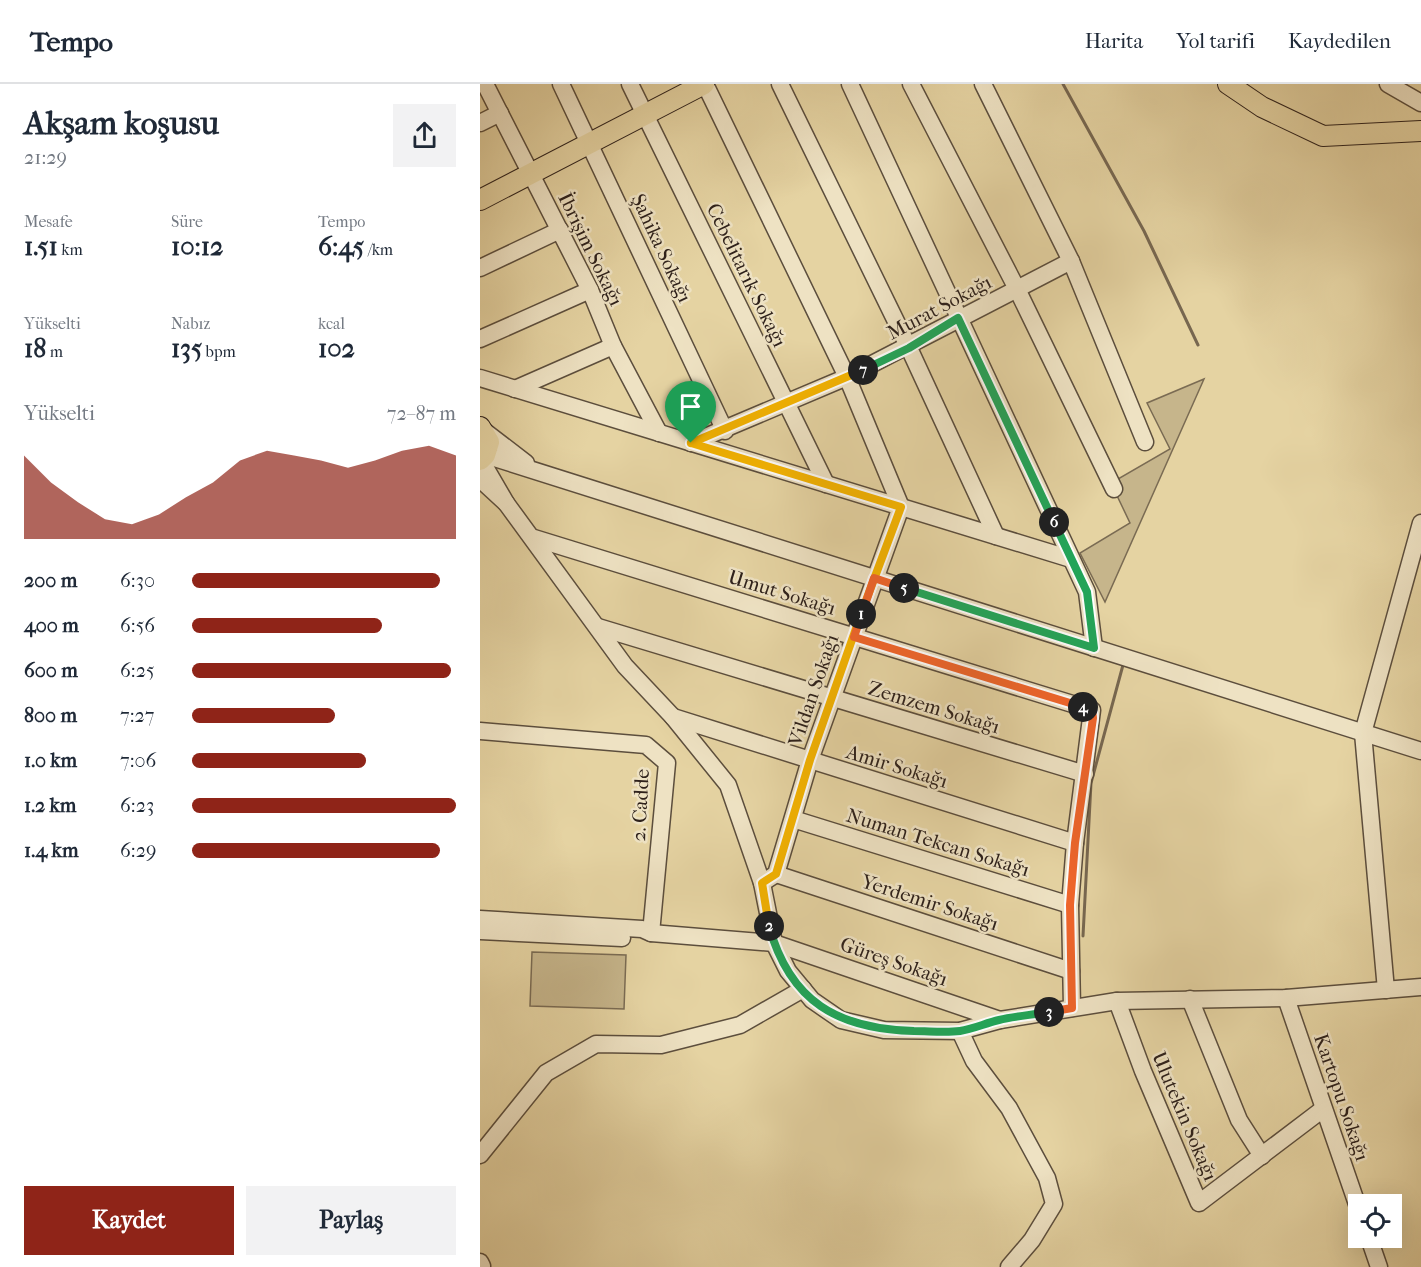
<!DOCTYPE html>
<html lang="tr">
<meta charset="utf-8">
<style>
:root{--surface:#fff;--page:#f2f2f3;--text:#1f2937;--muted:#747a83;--line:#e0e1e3;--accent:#8f2418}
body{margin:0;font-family:"IM FELL French Canon",serif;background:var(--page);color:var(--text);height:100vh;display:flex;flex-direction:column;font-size:22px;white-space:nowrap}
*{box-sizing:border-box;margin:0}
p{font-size:20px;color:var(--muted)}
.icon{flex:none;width:33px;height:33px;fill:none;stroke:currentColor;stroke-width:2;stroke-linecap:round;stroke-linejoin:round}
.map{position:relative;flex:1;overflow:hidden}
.side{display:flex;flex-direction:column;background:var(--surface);width:480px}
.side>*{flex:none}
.tools{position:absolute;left:868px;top:1110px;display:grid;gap:12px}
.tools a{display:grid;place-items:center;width:54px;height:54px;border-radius:0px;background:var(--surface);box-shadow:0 6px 24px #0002;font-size:30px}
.pin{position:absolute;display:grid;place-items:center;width:51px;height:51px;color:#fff;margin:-62px -26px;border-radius:50% 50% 50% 0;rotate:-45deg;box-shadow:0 0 6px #0007}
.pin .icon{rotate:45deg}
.km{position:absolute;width:30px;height:30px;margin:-15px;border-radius:50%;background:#222;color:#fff;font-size:16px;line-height:30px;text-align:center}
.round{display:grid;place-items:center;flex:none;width:63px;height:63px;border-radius:0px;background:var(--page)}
.summary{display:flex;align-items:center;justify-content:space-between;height:102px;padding:0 24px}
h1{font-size:33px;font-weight:800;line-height:45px}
.metrics{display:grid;grid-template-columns:repeat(3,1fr);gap:9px;height:102px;padding:6px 24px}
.metrics div{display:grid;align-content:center}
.metrics b{font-size:26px;font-weight:800}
.metrics small{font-size:16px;font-weight:400}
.metrics p{font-size:16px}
.chart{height:168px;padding:12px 24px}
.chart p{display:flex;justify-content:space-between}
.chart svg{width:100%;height:108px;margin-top:6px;fill:var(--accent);opacity:.7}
.button{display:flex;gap:12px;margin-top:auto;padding:12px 24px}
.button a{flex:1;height:69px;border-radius:0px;background:var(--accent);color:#fff;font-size:24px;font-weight:800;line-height:69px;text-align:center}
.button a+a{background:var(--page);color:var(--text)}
ul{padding:0 24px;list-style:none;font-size:20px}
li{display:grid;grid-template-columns:96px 72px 1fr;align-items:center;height:45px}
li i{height:15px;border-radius:8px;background:var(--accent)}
header{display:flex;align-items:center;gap:36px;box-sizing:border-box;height:84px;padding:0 30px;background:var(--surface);border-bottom:2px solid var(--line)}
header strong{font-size:28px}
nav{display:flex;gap:33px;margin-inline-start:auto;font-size:21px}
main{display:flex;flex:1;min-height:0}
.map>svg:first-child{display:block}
.green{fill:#c6b58b;stroke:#7a6b53;stroke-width:1.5}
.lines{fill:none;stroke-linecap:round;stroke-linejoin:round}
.stream{stroke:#776750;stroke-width:3}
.minor-casing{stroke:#5c4e3d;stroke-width:19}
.major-casing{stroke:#2e211b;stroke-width:22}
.minor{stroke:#eee2c3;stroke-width:16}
.major{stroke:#e5d3a2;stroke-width:20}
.split-1-casing{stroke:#fff;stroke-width:12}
.split-2-casing{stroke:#fff;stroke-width:12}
.split-3-casing{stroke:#fff;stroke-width:12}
.split-4-casing{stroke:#fff;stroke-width:12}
.split-5-casing{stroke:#fff;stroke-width:12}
.split-6-casing{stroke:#fff;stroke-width:12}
.split-7-casing{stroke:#fff;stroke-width:12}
.split-8-casing{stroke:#fff;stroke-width:12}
.split-1{stroke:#f5b400;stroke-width:8}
.split-2{stroke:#f5b400;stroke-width:8}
.split-3{stroke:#22a559;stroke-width:8}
.split-4{stroke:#f0652b;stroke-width:8}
.split-5{stroke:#f0652b;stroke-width:8}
.split-6{stroke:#22a559;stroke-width:8}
.split-7{stroke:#22a559;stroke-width:8}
.split-8{stroke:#f5b400;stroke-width:8}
.labels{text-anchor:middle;stroke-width:5;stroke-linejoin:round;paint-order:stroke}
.street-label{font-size:20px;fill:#2e211b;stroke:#eee2c3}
</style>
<header>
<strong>Tempo</strong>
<nav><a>Harita</a><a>Yol tarifi</a><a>Kaydedilen</a></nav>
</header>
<main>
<section class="side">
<div class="summary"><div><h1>Akşam koşusu</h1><p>21:29</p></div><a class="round"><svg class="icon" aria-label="share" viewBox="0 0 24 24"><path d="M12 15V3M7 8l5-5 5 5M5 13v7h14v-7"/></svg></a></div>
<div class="metrics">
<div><p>Mesafe</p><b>1.51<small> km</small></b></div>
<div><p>Süre</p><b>10:12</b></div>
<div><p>Tempo</p><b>6:45<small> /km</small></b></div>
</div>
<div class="metrics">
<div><p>Yükselti</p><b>18<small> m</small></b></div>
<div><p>Nabız</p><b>135<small> bpm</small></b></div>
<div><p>kcal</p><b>102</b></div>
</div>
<div class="chart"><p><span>Yükselti</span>72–87 m</p>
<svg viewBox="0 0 160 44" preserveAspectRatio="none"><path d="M0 44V10L10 21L20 29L30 36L40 38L50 34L60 27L70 21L80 12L90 8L100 10L110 12L120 15L130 12L140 8L150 6L160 10V44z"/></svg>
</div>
<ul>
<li><b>200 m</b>6:30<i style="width:94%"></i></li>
<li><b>400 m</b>6:56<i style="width:72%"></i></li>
<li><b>600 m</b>6:25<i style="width:98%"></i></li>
<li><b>800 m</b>7:27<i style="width:54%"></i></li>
<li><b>1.0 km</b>7:06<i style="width:66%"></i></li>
<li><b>1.2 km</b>6:23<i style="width:100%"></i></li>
<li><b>1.4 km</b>6:29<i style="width:94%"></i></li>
</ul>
<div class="button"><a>Kaydet</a><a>Paylaş</a></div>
</section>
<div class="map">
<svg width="941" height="1183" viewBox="0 0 941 1183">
<rect width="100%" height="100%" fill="#e5d3a2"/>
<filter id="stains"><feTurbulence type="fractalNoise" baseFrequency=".00333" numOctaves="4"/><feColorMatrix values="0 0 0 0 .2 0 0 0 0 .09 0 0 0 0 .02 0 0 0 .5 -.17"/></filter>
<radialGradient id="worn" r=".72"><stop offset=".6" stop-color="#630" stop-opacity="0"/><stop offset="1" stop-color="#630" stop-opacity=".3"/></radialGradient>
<g class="green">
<polygon points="724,295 625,518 600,469 650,439 631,399 690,365 667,319"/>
<polygon points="52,868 146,871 144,925 50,922"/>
</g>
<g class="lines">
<g class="stream">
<polyline points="583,0 664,147 718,261"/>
<polyline points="603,852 611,699 643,581"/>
</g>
<defs>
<g id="minor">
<polyline points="5,0 110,206 133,262 179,349"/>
<polyline points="81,0 245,347"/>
<polyline points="150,0 346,400"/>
<polyline points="225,0 367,293 421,423 330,676 296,790 282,799"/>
<polyline points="300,0 429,264 516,452"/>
<polyline points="370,0 607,508 614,564"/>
<polyline points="431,0 537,205 634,405"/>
<polyline points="503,0 591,177 665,358"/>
<polyline points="908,0 941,19"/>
<polyline points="0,39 20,29"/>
<polyline points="0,184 80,146"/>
<polyline points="0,255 110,206"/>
<polyline points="0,294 591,475"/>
<polyline points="35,305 133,262"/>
<polyline points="3,346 46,379"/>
<polyline points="211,359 367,293 591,177"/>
<polyline points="5,371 941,667"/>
<polyline points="0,395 26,419 1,376"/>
<polyline points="26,419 145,582 193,633 248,701 282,799 294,859 308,887 332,916 361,936 404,946 480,947 520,936 637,917 806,914 941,903"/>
<polyline points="54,454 612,626 595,759 590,821 592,924"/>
<polyline points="118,543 605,690"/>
<polyline points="193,633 595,759"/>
<polyline points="0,647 166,661 187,679 171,849"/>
<polyline points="313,735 590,821"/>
<polyline points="296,790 591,887"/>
<polyline points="0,835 162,845 171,849 294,859 520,936"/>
<polyline points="0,847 142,854"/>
<polyline points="906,906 883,649 941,439"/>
<polyline points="806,914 879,1126"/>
<polyline points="710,915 759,1036 782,1072"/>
<polyline points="637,917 663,987 719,1119 843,1025"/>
<polyline points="480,947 494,977 529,1024 567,1094 574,1120 552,1156 529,1183"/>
<polyline points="0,1071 66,989 116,960 181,961 260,941 323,905"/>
<polyline points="889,1154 899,1183"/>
<polyline points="0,1178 2,1182"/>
</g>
<g id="major">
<polyline points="748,0 782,23 843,52 941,47"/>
<polyline points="0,116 224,0"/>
<polyline points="0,343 9,358 5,371 0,376"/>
</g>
</defs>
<use href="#minor" class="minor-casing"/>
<use href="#major" class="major-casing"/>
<use href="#minor" class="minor"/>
<use href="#major" class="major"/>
</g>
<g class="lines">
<defs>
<polyline id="split-1" points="211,359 421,423 381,530"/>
<polyline id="split-2" points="289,842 282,799 296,790 330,676 381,530"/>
<path id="split-3" d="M289,842c21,76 69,103 145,105 15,0 31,2 46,0 13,-2 26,-8 39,-11 16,-4 33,-5 50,-8"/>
<polyline id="split-4" points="569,928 592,924 590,821 595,759 613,634 612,626 603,623"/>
<polyline id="split-5" points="424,504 394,494 374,553 603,623"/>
<polyline id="split-6" points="424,504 614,564 607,508 574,438"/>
<polyline id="split-7" points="383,286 429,264 478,234 574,438"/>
<polyline id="split-8" points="211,359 383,286"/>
</defs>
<use href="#split-1" class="split-1-casing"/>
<use href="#split-2" class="split-2-casing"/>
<use href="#split-3" class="split-3-casing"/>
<use href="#split-4" class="split-4-casing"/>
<use href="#split-5" class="split-5-casing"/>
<use href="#split-6" class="split-6-casing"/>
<use href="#split-7" class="split-7-casing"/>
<use href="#split-8" class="split-8-casing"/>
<use href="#split-1" class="split-1"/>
<use href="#split-2" class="split-2"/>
<use href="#split-3" class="split-3"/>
<use href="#split-4" class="split-4"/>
<use href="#split-5" class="split-5"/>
<use href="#split-6" class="split-6"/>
<use href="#split-7" class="split-7"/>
<use href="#split-8" class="split-8"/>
</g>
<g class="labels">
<g class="street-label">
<text transform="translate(182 164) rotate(65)" y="7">Şahika Sokağı</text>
<text transform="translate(111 165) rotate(64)" y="7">İbrişim Sokağı</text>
<text transform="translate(267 191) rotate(64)" y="7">Cebelitarık Sokağı</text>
<text transform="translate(459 223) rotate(-28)" y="7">Murat Sokağı</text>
<text transform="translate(302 508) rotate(17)" y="7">Umut Sokağı</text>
<text transform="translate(333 606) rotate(-71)" y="7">Vildan Sokağı</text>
<text transform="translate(454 623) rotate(17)" y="7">Zemzem Sokağı</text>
<text transform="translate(417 682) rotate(17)" y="7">Amir Sokağı</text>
<text transform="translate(160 721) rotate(-87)" y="7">2. Cadde</text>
<text transform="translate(458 758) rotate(17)" y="7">Numan Tekcan Sokağı</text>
<text transform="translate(450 818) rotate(18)" y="7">Yerdemir Sokağı</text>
<text transform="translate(414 877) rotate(19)" y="7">Güreş Sokağı</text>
<text transform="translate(862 1013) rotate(71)" y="7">Kartopu Sokağı</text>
<text transform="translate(705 1032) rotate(67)" y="7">Ulutekin Sokağı</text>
</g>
</g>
<rect width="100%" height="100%" filter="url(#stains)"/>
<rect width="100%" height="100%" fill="url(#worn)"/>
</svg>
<div class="tools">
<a><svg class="icon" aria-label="locate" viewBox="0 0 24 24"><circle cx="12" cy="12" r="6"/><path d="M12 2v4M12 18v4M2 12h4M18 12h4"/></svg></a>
</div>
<div class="pin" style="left:211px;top:359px;background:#1e9e55"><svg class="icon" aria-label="arrive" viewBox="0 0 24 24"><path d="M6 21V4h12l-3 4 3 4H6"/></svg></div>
<b class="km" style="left:381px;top:530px">1</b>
<b class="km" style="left:289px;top:842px">2</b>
<b class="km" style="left:569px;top:928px">3</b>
<b class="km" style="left:603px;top:623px">4</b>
<b class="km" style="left:424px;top:504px">5</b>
<b class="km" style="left:574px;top:438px">6</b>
<b class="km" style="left:383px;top:286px">7</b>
</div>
</main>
